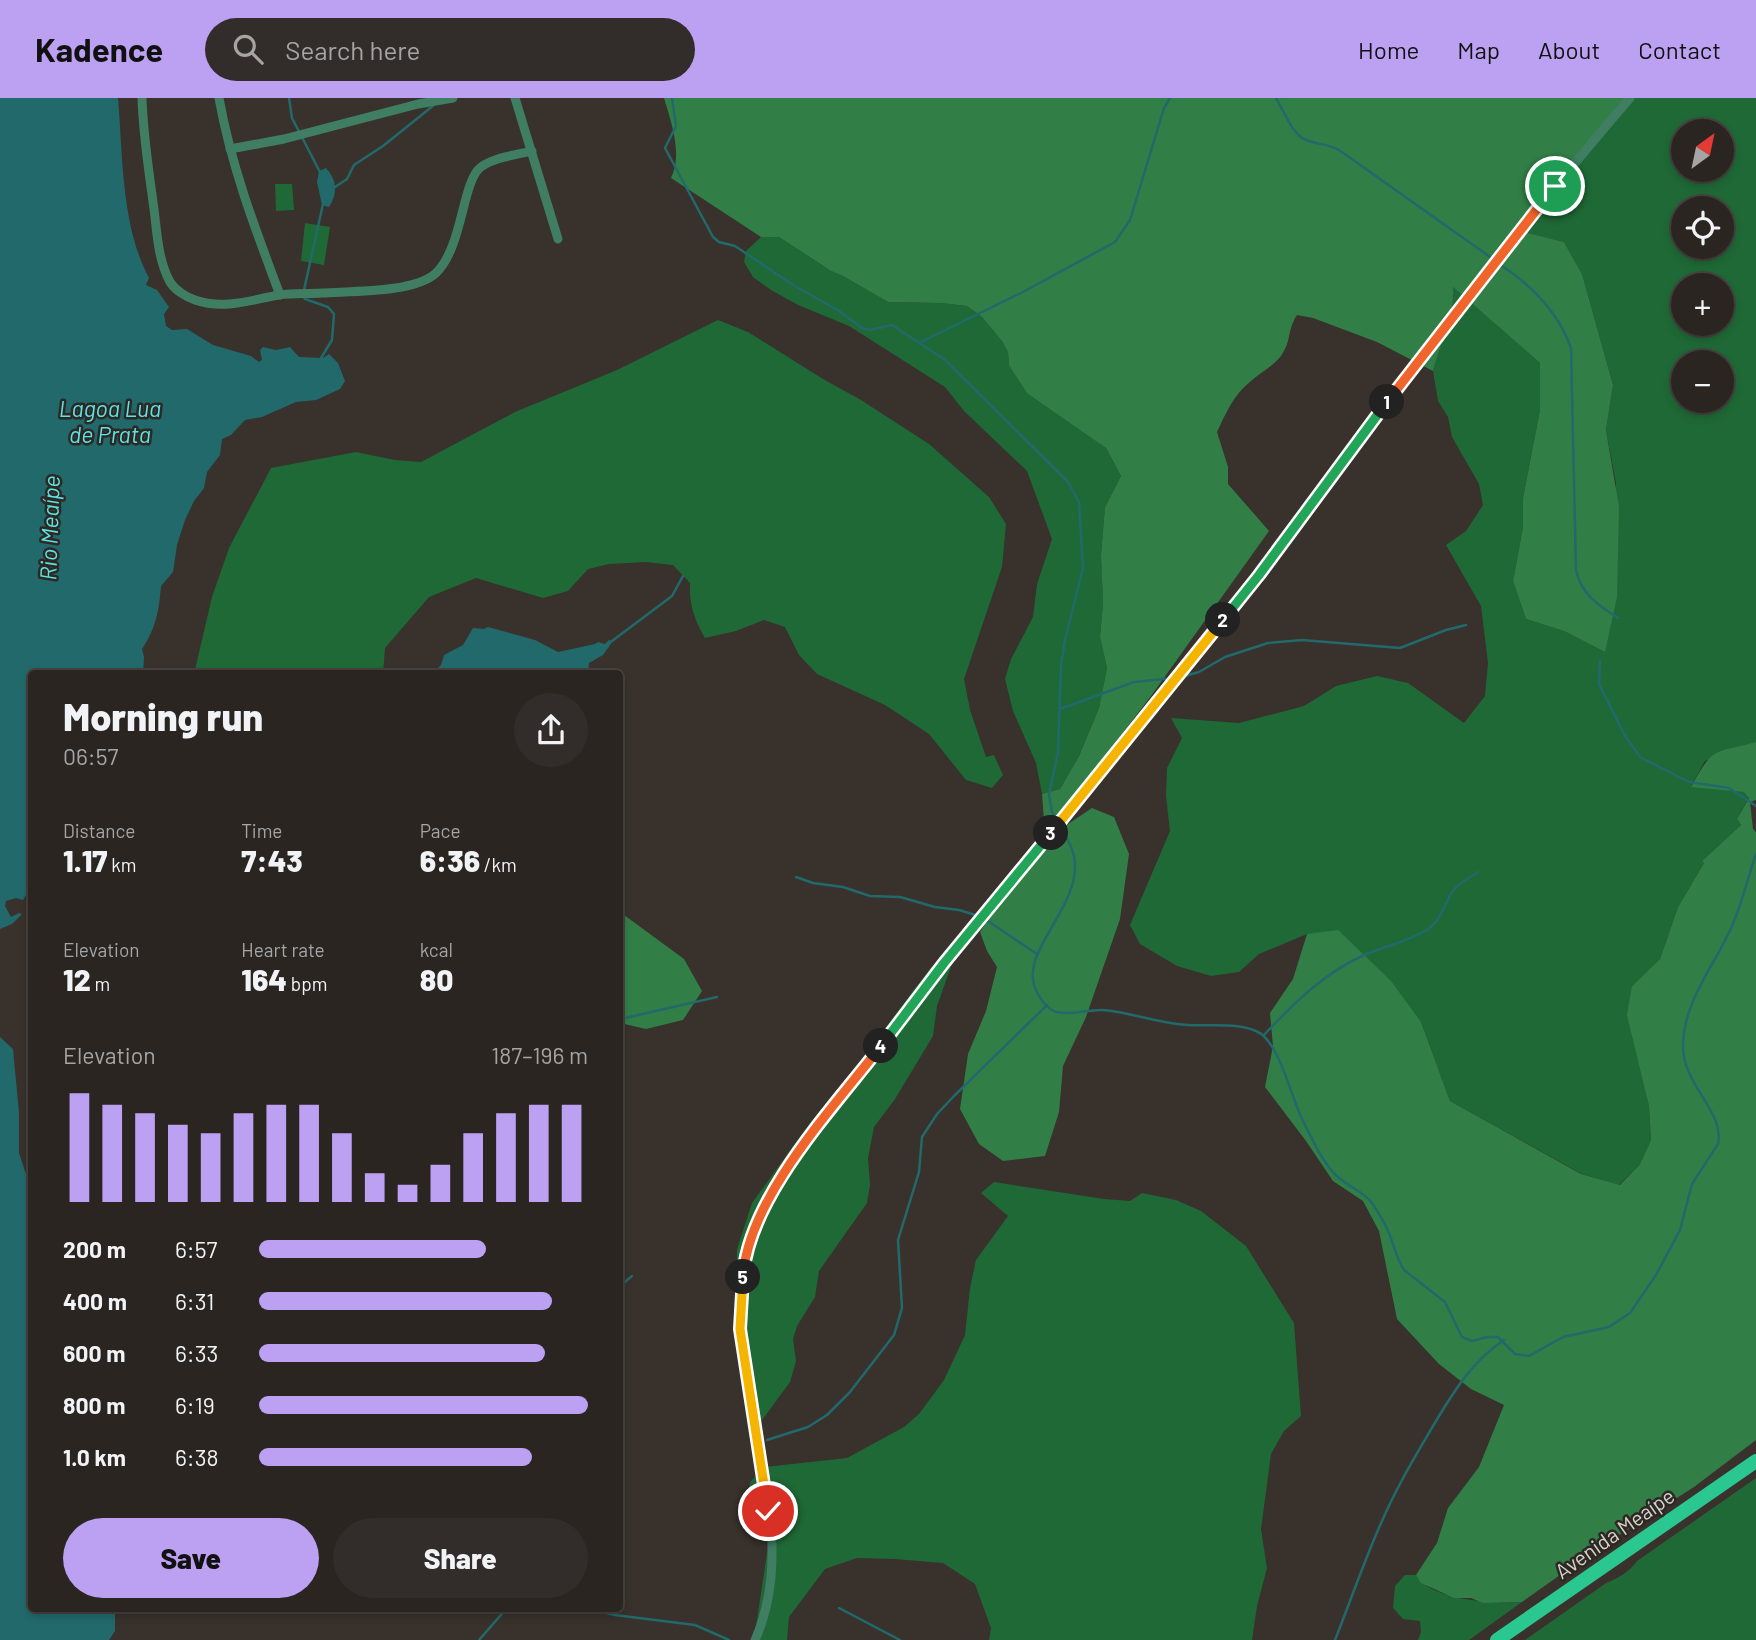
<!DOCTYPE html>
<meta charset="utf-8">
<style>
:root{--surface:#2a2521;--page:#322d2a;--text:#f1f3f6;--muted:#a5a5a5;--line:#46423f;--accent:#bca0f2}
body{margin:0;font-family:Barlow,sans-serif;background:var(--page);color:var(--text);height:100vh;display:flex;flex-direction:column;font-size:26px;white-space:nowrap}
*{box-sizing:border-box;margin:0}
p{font-size:23px;color:var(--muted)}
.icon{flex:none;width:38px;height:38px;fill:none;stroke:currentColor;stroke-width:2;stroke-linecap:round;stroke-linejoin:round}
.map{position:relative;flex:1;overflow:hidden}
.panel{position:absolute;left:28px;top:572px;width:595px;height:942px;display:flex;flex-direction:column;background:var(--surface);border-radius:7px;box-shadow:0 4px 10px #0003,0 0 0 2px var(--line)}
.panel>*{flex:none}
.needle{width:46px;rotate:33deg}
.fabs{position:absolute;left:1671px;top:21px;display:grid;gap:14px}
.fabs a{display:grid;place-items:center;width:63px;height:63px;border-radius:50%;background:var(--surface);box-shadow:0 4px 10px #0003,0 0 0 2px var(--line);font-size:35px}
.pin{position:absolute;display:grid;place-items:center;width:60px;height:60px;color:#fff;margin:-30px;border:4px solid #fff;border-radius:50%;box-shadow:0 2px 7px #0007}
.km{position:absolute;width:35px;height:35px;margin:-18px;border-radius:50%;background:#222;color:#fff;font-size:19px;line-height:35px;text-align:center}
.round{display:grid;place-items:center;flex:none;width:74px;height:74px;border-radius:37px;background:var(--page)}
.headline{display:flex;align-items:center;justify-content:space-between;height:119px;padding:0 35px}
h1{font-size:38px;font-weight:800;line-height:52px}
.stats{display:grid;grid-template-columns:repeat(3,1fr);gap:10px;height:119px;padding:7px 35px}
.stats div{display:grid;align-content:center}
.stats b{font-size:30px;font-weight:800}
.stats small{font-size:19px;font-weight:400}
.stats p{font-size:19px}
.chart{height:196px;padding:14px 35px}
.chart p{display:flex;justify-content:space-between}
.chart svg{width:100%;height:126px;margin-top:7px;stroke:var(--accent);stroke-width:6}
.button{display:flex;gap:14px;margin-top:auto;padding:14px 35px}
.button a{flex:1;height:80px;border-radius:42px;background:var(--accent);color:#111;font-size:28px;font-weight:800;line-height:80px;text-align:center}
.button a+a{background:var(--page);color:var(--text)}
ul{padding:0 35px;list-style:none;font-size:23px}
li{display:grid;grid-template-columns:112px 84px 1fr;align-items:center;height:52px}
li i{height:18px;border-radius:9px;background:var(--accent)}
header{display:flex;align-items:center;gap:42px;box-sizing:border-box;height:98px;padding:0 35px;background:var(--accent);color:#111}
header strong{font-size:33px}
nav{display:flex;gap:38px;margin-inline-start:auto;font-size:24px}
.search{width:490px;height:63px;background:var(--page);display:flex;align-items:center;gap:18px;box-sizing:border-box;padding:0 24px;border-radius:38px;color:var(--muted);font-size:26px}
.map>svg:first-child{display:block}
.green{fill:#1f6936;fill-rule:evenodd}
.forest{fill:#317f47}
.water{fill:#22696c}
.lines{fill:none;stroke-linecap:round;stroke-linejoin:round}
.stream{stroke:#22696c;stroke-width:2.5}
.street{stroke:#3f7e62;stroke-width:9}
.primary{stroke:#2bc790;stroke-width:14}
.split-1-casing{stroke:#fff;stroke-width:14}
.split-2-casing{stroke:#fff;stroke-width:14}
.split-3-casing{stroke:#fff;stroke-width:14}
.split-4-casing{stroke:#fff;stroke-width:14}
.split-5-casing{stroke:#fff;stroke-width:14}
.split-6-casing{stroke:#fff;stroke-width:14}
.split-1{stroke:#f0652b;stroke-width:9}
.split-2{stroke:#22a559;stroke-width:9}
.split-3{stroke:#f5b400;stroke-width:9}
.split-4{stroke:#22a559;stroke-width:9}
.split-5{stroke:#f0652b;stroke-width:9}
.split-6{stroke:#f5b400;stroke-width:9}
.labels{text-anchor:middle;stroke-width:5;stroke-linejoin:round;paint-order:stroke}
.street-label{font-size:21px;fill:#d5d1ce;stroke:#2e2823}
.water-label{font-size:23px;font-style:italic;fill:#5ce2e7;stroke:#2e2823}
</style>
<header>
<strong>Kadence</strong>
<div class="search"><svg class="icon" aria-label="search" viewBox="0 0 24 24"><circle cx="10" cy="10" r="6"/><path d="M15 15l6 6"/></svg>Search here</div>
<nav><a>Home</a><a>Map</a><a>About</a><a>Contact</a></nav>
</header>
<div class="map">
<svg width="1756" height="1542" viewBox="0 0 1756 1542">
<rect width="100%" height="100%" fill="#38312c"/>
<g class="green">
<path d="M1634,0h122v644l-51,19 -14,25 54,6 4,5 -12,22 4,6 -39,36 2,2 -26,44 -18,52 -28,27 8,79 9,41 2,34 -11,24 -21,21 -37,-11 -132,-73 -29,-79 -114,-88 -48,20 -20,18 -28,4 -34,-10 -37,-22 -10,-19 40,-94 -4,-35 1,-28 15,-30 -11,-20 68,5 65,-17 32,-20 41,-10 31,7 56,40 21,-27 3,-33 -7,-57 -35,-61 20,-14 17,-26 -4,-21 -27,-47 -4,-20 -10,-16 -5,-30 19,-85 88,77v47l-17,88v29l-10,54 13,38 38,12 41,21 11,-169 -10,-53 7,-45 -31,-111 -18,-32 -41,-10zM1684,33h38v39h-38zM1684,110h38v39h-38zM1684,187h38v39h-38zM1684,264h38v39h-38z"/>
<polygon points="275,86 292,86 294,112 276,113"/>
<polygon points="305,125 330,129 324,167 301,163"/>
<polygon points="761,139 779,139 831,173 843,178 888,204 941,205 967,208 982,219 1002,243 1008,254 1009,267 1073,325 1106,350 1121,378 1105,409 1101,457 1103,505 1100,539 1107,570 1099,610 1079,658 1060,691 1042,696 1036,665 1013,613 1005,581 1011,561 1033,519 1037,486 1052,441 1027,373 964,313 945,289 849,228 798,207 771,192 753,179 744,164 746,153"/>
<path d="M718,222l30,12 75,47 38,21 68,44 60,53 17,27 -4,43 -38,112 6,31 16,47 8,-2 9,20 -11,13 -26,-8 -37,-46 -44,-29 -68,-31 -18,-19 -14,-28 -21,-7 -28,11 -31,7c-11,-19 -16,-34 -15,-55l-17,-18 -27,-3 -37,2 -21,5 -20,22 -25,7 -67,-20 -47,19 -44,51 -2,26h-189l18,-77 17,-49 42,-80 85,-16 39,8 26,2 94,-50 102,-42z"/>
<polygon points="953,863 937,908 933,938 895,1001 874,1029 868,1060 870,1087 867,1105 819,1173 815,1199 797,1228 793,1241 796,1263 790,1284 760,1325 742,1261 736,1207 737,1151 752,1105 810,1025 852,974 932,868"/>
<polygon points="994,1084 1104,1101 1130,1103 1142,1095 1176,1102 1201,1113 1246,1148 1294,1225 1301,1318 1284,1333 1271,1356 1261,1431 1267,1470 1257,1508 1252,1542 989,1542 991,1530 975,1486 943,1465 895,1461 857,1460 825,1471 789,1519 787,1542 754,1542 769,1442 748,1398 750,1384 765,1369 847,1360 904,1329 919,1316 944,1282 965,1237 970,1190 976,1162 1008,1118 981,1095"/>
<path d="M1756,1380v162h-231l81,-57c13,-5 23,-11 31,-22z"/>
<path d="M1405,1477h11c15,26 79,29 106,27l-53,38h-51l3,-8 -1,-11 -17,-2 -10,-11 2,-22z"/>
</g>
<g class="forest">
<path d="M664,0h970l-110,134 40,10 18,32 31,111 -7,45 13,77 -2,90 -12,55 -41,-21 -38,-12 -13,-38 10,-54v-29l17,-88v-47l-87,-76c2,28 -13,56 -20,84l-56,-29 -64,-24 -16,-3c-10,15 -5,25 -16,41 -9,11 -20,16 -30,25 -17,13 -25,32 -34,51l11,35v17l41,47 -118,165 -105,137 19,-7 27,-18 22,9 15,37 -9,65 -34,98 -23,49 -4,46 -14,44 -42,5 -24,-17 -19,-35 8,-55 18,-43 11,-44 -10,-16 -7,-19 65,-98 -3,-40 18,-5 19,-33 20,-48 8,-40 -7,-31 3,-34 -2,-48 4,-48 16,-31 -15,-28 -79,-55 -18,-28 -1,-13 -6,-11 -20,-24 -15,-11 -26,-3 -53,-1 -45,-26 -12,-5 -52,-34h-18l-90,-59c12,-24 0,-56 -7,-80z"/>
<path d="M1756,644v58l-6,2 3,27 3,3v608l-62,47 -97,62 -75,53 -39,1 -12,-5h-17l-33,-15 -5,-8 21,-32 11,-35 31,-41 25,-62 -33,-16 -32,-25 -42,-45 -18,-88 -16,-30 -30,-20 -27,-40 -41,-54 8,-41 -3,-33 23,-34 14,-45 31,-4 53,51 30,41 29,79 131,73 39,11 20,-21 11,-24 -2,-34 -22,-91 5,-29 28,-27 18,-52 26,-44 -2,-2 39,-36 -4,-6 12,-21 -5,-6 -53,-5c23,-42 22,-33 65,-45z"/>
<polygon points="620,814 684,861 702,893 683,922 646,931 620,925"/>
</g>
<g class="water">
<path d="M0,0h118c5,58 3,127 31,180l-3,7 11,5 12,17 -5,7 2,12 6,4 15,-1 26,16 38,11 8,6 3,-2 -2,-10 3,-3 13,3 14,-3 9,10 24,1 6,-4 9,9 7,18 -5,8 -24,11 -20,2 -34,15 -17,3 -14,15 -9,4 -2,16 -13,17 -3,16 -10,13 -9,19 -8,25 -4,27 -12,14c-2,25 -5,42 -19,63l2,8 -1,17h-111l-1,222 -5,-1 -3,5 -7,-2 -10,3 -1,5 6,11 8,-4 3,1 -10,10 -12,5z"/>
<path d="M326,70c11,12 12,25 3,39l-7,-2 -5,-23 2,-11z"/>
<polygon points="488,529 535,542 558,554 595,546 598,544 605,546 609,542 613,543 603,557 589,565 588,576 432,576 441,567 444,557 463,547 473,530 484,531"/>
<polygon points="0,939 13,951 19,1015 19,1055 31,1091 32,1510 115,1510 115,1533 109,1542 0,1542"/>
</g>
<g class="lines">
<g class="stream">
<polyline points="289,0 292,20 321,76"/>
<polyline points="672,0 676,28 665,50 713,139 719,144 735,148 793,187 839,213 862,230 870,232 892,227 944,261 1068,384 1079,404 1083,470 1065,542 1061,567 1058,654 1049,697 1052,714 1057,724"/>
<path d="M1276,0c8,13 16,36 30,42 12,5 20,3 33,10l154,109"/>
<polyline points="335,89 347,81 354,67 383,48 434,7"/>
<path d="M1498,165c32,21 60,48 73,85l5,222c5,24 22,35 42,48"/>
<polyline points="304,192 323,106"/>
<polyline points="303,198 305,201 328,209 334,216 332,242 321,260"/>
<polyline points="921,244 1021,195 1115,144 1130,122 1164,10 1170,0"/>
<polyline points="612,543 672,498 683,478"/>
<polyline points="1600,563 1599,586 1624,636 1640,659 1689,684 1729,690 1756,708"/>
<polyline points="1181,579 1199,574 1225,559 1268,545 1302,542 1400,550 1446,532 1466,527"/>
<polyline points="1060,611 1134,584 1174,580"/>
<path d="M1060,729c6,10 12,18 14,29 10,53 -61,97 -36,138 3,6 11,16 18,18 15,4 32,-3 47,-2 25,2 49,11 74,14 25,4 55,-3 79,7 23,9 35,66 46,88 9,18 21,45 36,58 11,10 26,15 34,26 6,9 12,18 16,28 6,13 8,27 16,39l41,32 17,35 10,4 15,-4h11l17,17 14,2 34,-19 46,-10 21,-14 26,-38 24,-45 12,-46 26,-40c7,-33 -36,-59 -35,-99 1,-45 32,-80 49,-119 10,-23 16,-49 24,-72"/>
<polyline points="796,779 813,785 843,789 870,798 900,799 935,809 959,812 982,819 1037,856"/>
<polyline points="620,919 625,920 717,899"/>
<path d="M1264,937c28,-30 58,-60 96,-78 20,-10 45,-14 65,-26 15,-8 19,-26 27,-39 6,-9 17,-14 26,-20"/>
<polyline points="620,1188 632,1178"/>
<polyline points="767,1342 808,1329 827,1317 850,1294 894,1237 902,1210 898,1142 919,1074 922,1039 937,1016 955,997 1047,907"/>
<polyline points="536,1510 556,1510"/>
<polyline points="586,1510 615,1517 695,1527 729,1542"/>
<polyline points="839,1510 900,1542"/>
<polyline points="479,1542 507,1510"/>
<path d="M1335,1542c21,-53 39,-108 66,-158 10,-19 21,-37 32,-56 19,-32 39,-65 71,-86"/>
</g>
<g class="street">
<path d="M142,0c1,37 7,74 12,111 3,24 4,51 16,73 5,8 16,15 25,18 29,10 56,0 84,-5 14,-2 29,-1 43,-2 28,-2 93,0 114,-20 27,-26 26,-92 45,-106 14,-10 35,-12 51,-16"/>
<path d="M219,0c12,68 37,133 61,197"/>
<polyline points="515,0 558,141"/>
<polyline points="230,51 284,41 418,6 453,0"/>
<path d="M755,1542c58,-129 -55,-288 3,-420 23,-54 64,-99 100,-145 74,-96 151,-189 226,-283 59,-73 118,-144 175,-217 53,-69 102,-141 155,-210 70,-91 141,-180 216,-267"/>
</g>
<polyline class="primary" points="1497,1542 1756,1363"/>
</g>
<g class="lines">
<defs>
<polyline id="split-1" points="1387,304 1555,88"/>
<polyline id="split-2" points="1223,522 1259,477 1387,304"/>
<polyline id="split-3" points="1051,735 1223,522"/>
<polyline id="split-4" points="881,948 944,865 1051,735"/>
<path id="split-5" d="M743,1179c5,-79 90,-169 138,-231"/>
<polyline id="split-6" points="743,1179 740,1231 768,1413"/>
</defs>
<use href="#split-1" class="split-1-casing"/>
<use href="#split-2" class="split-2-casing"/>
<use href="#split-3" class="split-3-casing"/>
<use href="#split-4" class="split-4-casing"/>
<use href="#split-5" class="split-5-casing"/>
<use href="#split-6" class="split-6-casing"/>
<use href="#split-1" class="split-1"/>
<use href="#split-2" class="split-2"/>
<use href="#split-3" class="split-3"/>
<use href="#split-4" class="split-4"/>
<use href="#split-5" class="split-5"/>
<use href="#split-6" class="split-6"/>
</g>
<g class="labels">
<g class="street-label">
<text transform="translate(1615 1436) rotate(-35)" y="7">Avenida Meaípe</text>
</g>
<g class="water-label">
<text x="110" y="319">Lagoa Lua<tspan x="110" dy="26">de Prata</tspan></text>
<text transform="translate(50 430) rotate(-88)" y="8">Rio Meaípe</text>
</g>
</g>
</svg>
<div class="fabs">
<a><svg class="needle" viewBox="-14 -14 28 28"><path d="M0-13l5 13h-10z" fill="#e53935"/><path d="M0 13l5-13h-10z" fill="#a5a5a5"/></svg></a>
<a><svg class="icon" aria-label="locate" viewBox="0 0 24 24"><circle cx="12" cy="12" r="6"/><path d="M12 2v4M12 18v4M2 12h4M18 12h4"/></svg></a>
<a>+</a>
<a>−</a>
</div>
<div class="pin" style="left:1555px;top:88px;background:#1e9e55"><svg class="icon" aria-label="arrive" viewBox="0 0 24 24"><path d="M6 21V4h12l-3 4 3 4H6"/></svg></div>
<div class="pin" style="left:768px;top:1413px;background:#d93025"><svg class="icon" aria-label="check" viewBox="0 0 24 24"><path d="M5 12l5 5 9-10"/></svg></div>
<b class="km" style="left:1387px;top:304px">1</b>
<b class="km" style="left:1223px;top:522px">2</b>
<b class="km" style="left:1051px;top:735px">3</b>
<b class="km" style="left:881px;top:948px">4</b>
<b class="km" style="left:743px;top:1179px">5</b>
<section class="panel">
<div class="headline"><div><h1>Morning run</h1><p>06:57</p></div><a class="round"><svg class="icon" aria-label="share" viewBox="0 0 24 24"><path d="M12 15V3M7 8l5-5 5 5M5 13v7h14v-7"/></svg></a></div>
<div class="stats">
<div><p>Distance</p><b>1.17<small> km</small></b></div>
<div><p>Time</p><b>7:43</b></div>
<div><p>Pace</p><b>6:36<small> /km</small></b></div>
</div>
<div class="stats">
<div><p>Elevation</p><b>12<small> m</small></b></div>
<div><p>Heart rate</p><b>164<small> bpm</small></b></div>
<div><p>kcal</p><b>80</b></div>
</div>
<div class="chart"><p><span>Elevation</span>187–196 m</p>
<svg viewBox="0 0 160 44" preserveAspectRatio="none"><path d="M5 44V6M15 44V10M25 44V13M35 44V17M45 44V20M55 44V13M65 44V10M75 44V10M85 44V20M95 44V34M105 44V38M115 44V31M125 44V20M135 44V13M145 44V10M155 44V10"/></svg>
</div>
<ul>
<li><b>200 m</b>6:57<i style="width:69%"></i></li>
<li><b>400 m</b>6:31<i style="width:89%"></i></li>
<li><b>600 m</b>6:33<i style="width:87%"></i></li>
<li><b>800 m</b>6:19<i style="width:100%"></i></li>
<li><b>1.0 km</b>6:38<i style="width:83%"></i></li>
</ul>
<div class="button"><a>Save</a><a>Share</a></div>
</section>
</div>
